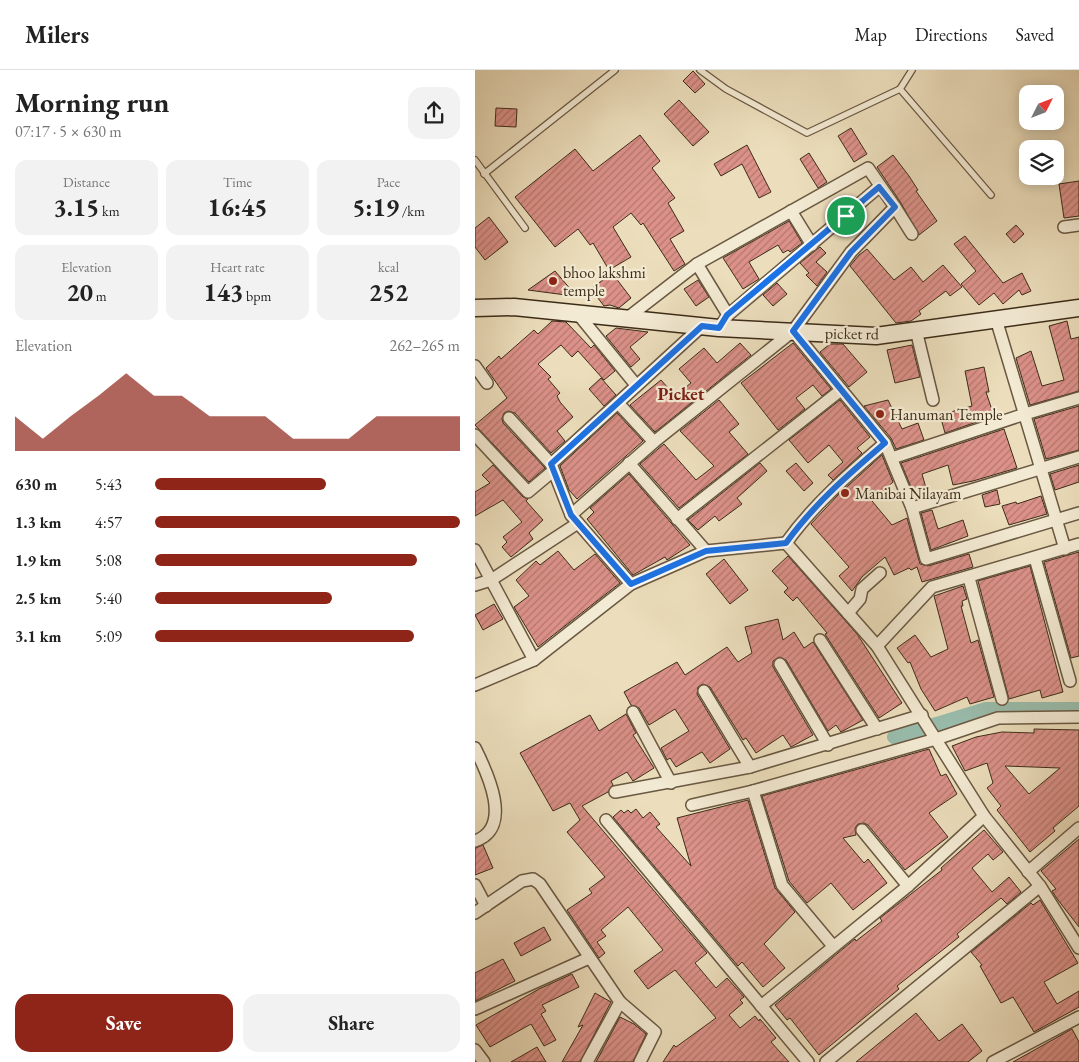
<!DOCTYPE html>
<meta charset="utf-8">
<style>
:root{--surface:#fff;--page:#f2f2f2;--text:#222;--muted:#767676;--line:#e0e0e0;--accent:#8f2418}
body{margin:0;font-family:"EB Garamond",serif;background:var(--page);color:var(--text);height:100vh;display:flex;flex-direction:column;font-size:19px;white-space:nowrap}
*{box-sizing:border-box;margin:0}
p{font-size:16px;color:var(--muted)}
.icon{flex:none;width:28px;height:28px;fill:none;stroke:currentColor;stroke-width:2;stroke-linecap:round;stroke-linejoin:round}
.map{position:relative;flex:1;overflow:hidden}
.panel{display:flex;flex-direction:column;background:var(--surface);width:475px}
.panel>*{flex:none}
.needle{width:32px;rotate:48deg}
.fabs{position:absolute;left:544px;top:15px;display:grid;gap:10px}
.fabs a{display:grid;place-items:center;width:45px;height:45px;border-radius:10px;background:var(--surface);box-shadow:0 2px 12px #0003;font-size:25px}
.pin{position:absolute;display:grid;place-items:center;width:42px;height:42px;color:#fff;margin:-21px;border:2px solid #fff;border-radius:50%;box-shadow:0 1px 5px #0007}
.round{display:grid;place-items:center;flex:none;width:52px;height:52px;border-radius:15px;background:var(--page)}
.head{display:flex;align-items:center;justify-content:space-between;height:85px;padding:0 15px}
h1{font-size:28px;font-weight:700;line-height:38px}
.metrics{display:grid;grid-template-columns:repeat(3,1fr);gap:8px;height:85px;padding:5px 15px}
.metrics div{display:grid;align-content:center;border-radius:12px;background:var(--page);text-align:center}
.metrics b{font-size:25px;font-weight:700}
.metrics small{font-size:14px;font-weight:400}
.metrics p{font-size:14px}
.chart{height:140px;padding:10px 15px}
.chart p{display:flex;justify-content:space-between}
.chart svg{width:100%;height:90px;margin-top:5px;fill:var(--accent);opacity:.7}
.cta{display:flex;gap:10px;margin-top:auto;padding:10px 15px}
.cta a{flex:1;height:58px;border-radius:15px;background:var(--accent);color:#fff;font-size:20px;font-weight:700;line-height:58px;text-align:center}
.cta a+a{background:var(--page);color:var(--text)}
ul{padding:0 15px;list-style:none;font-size:16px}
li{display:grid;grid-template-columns:80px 60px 1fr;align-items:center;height:38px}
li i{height:12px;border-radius:6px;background:var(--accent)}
header{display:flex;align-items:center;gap:30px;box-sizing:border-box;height:70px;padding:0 25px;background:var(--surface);border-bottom:1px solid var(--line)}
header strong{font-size:24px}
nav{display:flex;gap:28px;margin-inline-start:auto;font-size:18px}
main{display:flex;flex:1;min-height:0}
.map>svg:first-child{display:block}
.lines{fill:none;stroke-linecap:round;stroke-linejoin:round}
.canal{stroke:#99bcac;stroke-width:14}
.building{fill:url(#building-hatch);stroke:#3d2c19;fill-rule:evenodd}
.lane-casing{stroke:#695842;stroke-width:8}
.street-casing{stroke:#695842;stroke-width:14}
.secondary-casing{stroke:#3d2c19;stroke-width:19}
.lane{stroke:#f3ead3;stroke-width:5.5}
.street{stroke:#f3ead3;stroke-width:11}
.secondary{stroke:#f3ead3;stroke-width:16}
.route-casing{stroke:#fff;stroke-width:10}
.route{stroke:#1a73e8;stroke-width:6}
.poi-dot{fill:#8f2418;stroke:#f3ead3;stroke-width:2}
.labels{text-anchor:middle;stroke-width:4.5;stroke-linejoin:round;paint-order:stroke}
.poi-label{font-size:16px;fill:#3d2c19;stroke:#f3ead3;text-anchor:start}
.street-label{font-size:16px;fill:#3d2c19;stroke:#f3ead3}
.neighbourhood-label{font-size:18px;font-weight:bold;fill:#7a1f14;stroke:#f3ead3}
</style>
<header>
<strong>Milers</strong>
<nav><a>Map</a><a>Directions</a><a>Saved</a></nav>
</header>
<main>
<section class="panel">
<div class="head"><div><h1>Morning run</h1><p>07:17 · 5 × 630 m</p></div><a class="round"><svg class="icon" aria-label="share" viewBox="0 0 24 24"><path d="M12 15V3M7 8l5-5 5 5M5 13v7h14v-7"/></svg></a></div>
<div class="metrics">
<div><p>Distance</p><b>3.15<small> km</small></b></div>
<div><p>Time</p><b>16:45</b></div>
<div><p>Pace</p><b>5:19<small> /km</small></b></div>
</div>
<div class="metrics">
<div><p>Elevation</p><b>20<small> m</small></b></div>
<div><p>Heart rate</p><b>143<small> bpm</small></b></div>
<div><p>kcal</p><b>252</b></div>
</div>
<div class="chart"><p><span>Elevation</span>262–265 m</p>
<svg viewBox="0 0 160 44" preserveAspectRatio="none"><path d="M0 44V27L10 38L20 27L30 17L40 6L50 17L60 17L70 27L80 27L90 27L100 38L110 38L120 38L130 27L140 27L150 27L160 27V44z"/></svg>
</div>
<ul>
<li><b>630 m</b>5:43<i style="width:56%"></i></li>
<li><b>1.3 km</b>4:57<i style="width:100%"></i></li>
<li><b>1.9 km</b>5:08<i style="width:86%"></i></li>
<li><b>2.5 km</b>5:40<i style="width:58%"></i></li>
<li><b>3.1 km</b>5:09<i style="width:85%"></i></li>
</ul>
<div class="cta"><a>Save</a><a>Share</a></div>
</section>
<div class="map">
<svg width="604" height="992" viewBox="0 0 604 992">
<defs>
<pattern id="building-hatch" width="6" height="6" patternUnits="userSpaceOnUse" patternTransform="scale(1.25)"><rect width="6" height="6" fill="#dc9189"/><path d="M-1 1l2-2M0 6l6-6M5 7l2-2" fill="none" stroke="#b4776f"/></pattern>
</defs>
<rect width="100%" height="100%" fill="#ecdebc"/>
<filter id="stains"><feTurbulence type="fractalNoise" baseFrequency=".004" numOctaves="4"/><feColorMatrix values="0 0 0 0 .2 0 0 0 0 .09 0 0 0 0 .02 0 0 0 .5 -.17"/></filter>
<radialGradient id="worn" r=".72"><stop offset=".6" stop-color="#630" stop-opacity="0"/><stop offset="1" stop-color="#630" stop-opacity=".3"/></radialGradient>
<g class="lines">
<polyline class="canal" points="419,667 511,639 604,639"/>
</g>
<g class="building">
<polygon points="218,1 230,14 220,23 208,11"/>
<polygon points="204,30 234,62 218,76 189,44"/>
<polygon points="21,38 42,39 41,57 20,56"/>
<polygon points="376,58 392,84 379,92 363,66"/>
<polygon points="165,65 185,91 177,98 200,128 193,133 209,161 195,169 210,194 199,201 168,153 166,155 156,143 138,157 156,187 134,200 118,173 115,175 103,159 80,177 40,127 100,79 118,101"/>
<polygon points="272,75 296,122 284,128 267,94 246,106 239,94"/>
<polygon points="334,83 352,112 343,118 325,89"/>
<polygon points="418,85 434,106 443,120 441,121 462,151 444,165 426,133 402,97"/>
<polygon points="604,111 604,146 589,148 584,114"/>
<polygon points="14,147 33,172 10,190 0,177 0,158"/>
<polygon points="314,151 327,173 315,182 313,180 308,183 303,175 274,192 284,209 268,219 248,188"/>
<polygon points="541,155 549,164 539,173 531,164"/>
<polygon points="490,166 528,213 547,203 556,221 547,225 544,220 528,234 519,223 504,235 486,214 501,201 479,174"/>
<polygon points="345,177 351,183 341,192 352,202 342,216 331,205 334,203 325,193"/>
<polygon points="392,179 419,210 436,197 448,212 468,195 487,217 475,226 471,221 444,241 446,244 436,251 421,253 375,196 384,185"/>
<polygon points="80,201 97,221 91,225 53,220"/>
<polygon points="137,203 156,228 144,238 135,235 129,236 116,219"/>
<polygon points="223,210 234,227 221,236 209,219"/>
<polygon points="302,213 312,224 298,236 288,225"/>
<polygon points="77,251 91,252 116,278 119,275 140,301 129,310 103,281 97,287 86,275 63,294 76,307 73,309 85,323 82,326 85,332 98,347 82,361 90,371 76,383 40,343 33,341 29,343 27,349 28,353 70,398 54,412 0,355 32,328 11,298 24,286 26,289 59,260 63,264"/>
<polygon points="592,251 596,269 604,267 604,321 555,335 541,288 556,281 567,316 589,310 574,256"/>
<polygon points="141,258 173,262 155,277 165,289 156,297 131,266"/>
<polygon points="265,273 276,285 180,362 155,335 186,310 200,326 216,313 204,299 229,278 242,293"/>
<polygon points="318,273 356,319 347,326 338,315 321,328 330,339 303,360 266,313"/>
<polygon points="355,274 368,274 392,302 374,317 345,282"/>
<polygon points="437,275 445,307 420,313 412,280"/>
<polygon points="509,297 514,322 511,322 519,346 470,363 465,345 497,336 490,301"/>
<polygon points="126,308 141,325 129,336 114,319"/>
<polygon points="244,330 264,354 254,362 273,384 204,438 165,394 189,374 221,410 239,396 205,361"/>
<polygon points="365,330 395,367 382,378 387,383 358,410 353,405 368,392 354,375 333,393 314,370"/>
<polygon points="413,330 427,359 443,353 449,370 421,379 416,368 389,336"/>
<polygon points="604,336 604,380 571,389 559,349"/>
<polygon points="142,343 168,371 102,429 94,420 85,396"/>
<polygon points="529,359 542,398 498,411 478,415 473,395 447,404 453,425 441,429 426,393"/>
<polygon points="407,385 418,412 397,431 417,455 432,448 445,494 453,496 494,484 498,497 447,512 442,497 436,500 434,498 419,505 410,487 387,507 377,521 364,506 374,497 336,454 363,425"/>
<polygon points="285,393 292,401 262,428 267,434 244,451 240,446 223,460 213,450"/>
<polygon points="321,393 338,413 329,421 311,401"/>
<polygon points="18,395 48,427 53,429 51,431 68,450 54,463 58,469 36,487 27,477 32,472 28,467 47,452 28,430 0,446 0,422 15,413 7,405"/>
<polygon points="604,395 604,412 580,420 575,404"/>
<polygon points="154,404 215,475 192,490 190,487 158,505 112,449 119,442 115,438"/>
<polygon points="522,420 525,434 510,437 507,425"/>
<polygon points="566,426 572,444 534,455 527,436 541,432 542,434"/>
<polygon points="457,440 463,459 488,450 493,466 456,480 446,443"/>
<polygon points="83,481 99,500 120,484 145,513 63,577 39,537 54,526 41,510 61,491 65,495"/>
<polygon points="604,482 604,586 596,588 569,492"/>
<polygon points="313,486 382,564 427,633 404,648 350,564 352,563 322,527 318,531 309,522 313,518 297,501"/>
<polygon points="249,489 273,520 255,534 231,504"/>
<polygon points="555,496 588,622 567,628 565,620 534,629 503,511"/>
<polygon points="488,516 492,529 487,531 488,536 486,536 496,573 503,570 519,627 495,634 492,627 460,641 446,619 435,592 433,593 422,578 440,565 456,587 473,579 459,526"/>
<polygon points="19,534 28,549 8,560 0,545"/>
<polygon points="303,549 308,570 319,562 329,578 338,572 388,650 366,662 361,655 353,661 311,590 304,587 298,591 298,597 338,665 316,677 308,665 281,683 271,668 268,670 235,617 228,614 223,617 222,624 255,679 235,693 227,682 201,697 195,688 192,690 186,678 214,661 200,639 174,655 164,638 156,635 149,622 202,592 210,605 252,577 263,592 277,583 270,557"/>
<polygon points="151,644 161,663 158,665 179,698 158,711 152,702 136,711 138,715 133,722 107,736 232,883 220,893 241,918 252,908 269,927 265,930 268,933 254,945 265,958 280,946 284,951 285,949 301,968 296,972 314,992 188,992 199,975 201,977 241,948 200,900 173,919 159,901 188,880 153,837 126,860 131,866 122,872 130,883 124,888 92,840 117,823 114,819 130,807 92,762 105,750 95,733 78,741 45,683 115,645 124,661"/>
<path d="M559,659l45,1v76l-26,22 2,3 -25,21 -33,-42 4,-4 -14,-18 6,-5 -6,-20 -22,8 -13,-25 24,-9 26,-5 32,1zM530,696l55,2 -31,26z"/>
<polygon points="454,679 466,706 471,704 482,724 454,743 473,767 430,800 393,755 389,753 383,754 380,758 381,765 368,768 389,793 393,789 412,813 378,840 356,813 332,833 314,811 287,726"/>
<polygon points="273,730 300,818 320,842 289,874 310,898 288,917 267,892 263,896 138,747 146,740 149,743 153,740 156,743 161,739 168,748 175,742 185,754 181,757 216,796 202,748"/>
<polygon points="509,760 528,782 518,790 513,784 497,798 517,822 534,807 546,822 532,834 526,828 500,849 482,864 484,867 422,916 424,919 344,985 315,948 312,950 300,935 380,869 381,871 407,851 405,848 467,800 466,798"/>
<polygon points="604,769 604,857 583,830 577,821 581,819 566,801"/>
<polygon points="8,775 18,798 0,805 0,778"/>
<polygon points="565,830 603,893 569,912 582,934 604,921 604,937 559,962 538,927 526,933 505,896 507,895 496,882 556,833 558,835"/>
<polygon points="69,857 76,870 46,886 39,873"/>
<polygon points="28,889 40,911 0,931 0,903"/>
<polygon points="97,904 104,917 67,935 71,941 66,944 81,970 69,976 56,954 15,977 1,955 64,919"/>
<polygon points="120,923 136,932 105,992 87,992 108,955 103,957"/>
<polygon points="441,943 464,971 487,954 507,981 493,992 381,992"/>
<polygon points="145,947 159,954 171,964 158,992 121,992"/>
<polygon points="597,959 604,972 604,992 538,992"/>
<polygon points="62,977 71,992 36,992"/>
</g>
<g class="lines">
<defs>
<g id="lane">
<polyline points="225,0 251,19 332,63 425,19"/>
<polyline points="437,0 425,19 516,125"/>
<polyline points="0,90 50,158"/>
<polyline points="9,104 140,0"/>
</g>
<g id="street">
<polyline points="420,137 437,164"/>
<polyline points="316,141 337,175"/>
<polyline points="589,157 604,155"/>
<polyline points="222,194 253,245"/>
<polyline points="103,244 161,315"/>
<polyline points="521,249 590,479"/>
<polyline points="244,258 253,245 404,117"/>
<polyline points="441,260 458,330"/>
<polyline points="318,261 410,373"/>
<polyline points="0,296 12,313"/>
<polyline points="143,333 179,372"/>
<polyline points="34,348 76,394"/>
<polyline points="0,365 53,422 78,401"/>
<path d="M604,387l-167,51 -27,-65c-36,31 -71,61 -99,100l91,103 107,170 56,70 39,62"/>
<polyline points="417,388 550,344 604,328"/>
<polyline points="154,393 231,481"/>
<polyline points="437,438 451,489 604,443"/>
<polyline points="96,445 76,394 227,256"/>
<polyline points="202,449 366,320"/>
<polyline points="103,453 156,514"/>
<polyline points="0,480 59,590"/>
<polyline points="560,488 595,611"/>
<polyline points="494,508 527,629"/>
<polyline points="0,515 16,510 103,453 96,445 179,372 318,261 376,182 420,137 393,98 222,194 151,249"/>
<polyline points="373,543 385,529 387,519 405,503"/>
<polyline points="345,570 402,659"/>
<polyline points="402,576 457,517 604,474"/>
<polyline points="305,594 353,675"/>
<polyline points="0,615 59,590 156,514 231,481 311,473"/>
<polyline points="229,621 275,697"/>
<polyline points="158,642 196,713"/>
<path d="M0,678c12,24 39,80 0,93"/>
<polyline points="278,721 307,815 358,876"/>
<polyline points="140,722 275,697 447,645"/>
<polyline points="217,735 278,721 461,669 523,648 604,647"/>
<polyline points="131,750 333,992"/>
<polyline points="387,760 433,816"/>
<polyline points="553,802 604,758"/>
<polyline points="0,815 11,836"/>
<polyline points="0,843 47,811 58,809 65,814 145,932 180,962 165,992"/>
<polyline points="286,936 433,816 509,746"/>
<polyline points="0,939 114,888"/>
<polyline points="0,980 9,992"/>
<polyline points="112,992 145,932"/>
<polyline points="351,992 565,816"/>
<polyline points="518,992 604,947"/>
</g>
<polyline id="secondary" points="0,238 39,237 244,258 401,266 604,238"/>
</defs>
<use href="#lane" class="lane-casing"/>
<use href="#street" class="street-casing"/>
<use href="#secondary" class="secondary-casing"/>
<use href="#lane" class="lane"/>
<use href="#street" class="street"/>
<use href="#secondary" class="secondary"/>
</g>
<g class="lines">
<defs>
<path id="route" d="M404,117l16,20 -44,45 -58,79 92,112c-36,31 -71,61 -99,100l-80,8 -75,33 -60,-69 -20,-51 151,-138 17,2 8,-13z"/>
</defs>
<use href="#route" class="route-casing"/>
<use href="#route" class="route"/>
</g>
<g class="poi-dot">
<circle cx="78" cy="211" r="5"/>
<circle cx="405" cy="344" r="5"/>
<circle cx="370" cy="423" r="5"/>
</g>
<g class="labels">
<g class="poi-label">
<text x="88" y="208">bhoo lakshmi<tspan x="88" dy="18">temple</tspan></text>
<text x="415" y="350">Hanuman Temple</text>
<text x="380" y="429">Manibai Nilayam</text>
</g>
<g class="street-label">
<text transform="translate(377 263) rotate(1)" y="6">picket rd</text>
</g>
<g class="neighbourhood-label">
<text x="206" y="330">Picket</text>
</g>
</g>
<rect width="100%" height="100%" filter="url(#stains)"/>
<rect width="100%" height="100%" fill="url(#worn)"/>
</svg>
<div class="fabs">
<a><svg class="needle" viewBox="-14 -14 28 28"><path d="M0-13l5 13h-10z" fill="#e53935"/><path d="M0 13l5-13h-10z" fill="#767676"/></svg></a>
<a><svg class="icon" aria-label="layers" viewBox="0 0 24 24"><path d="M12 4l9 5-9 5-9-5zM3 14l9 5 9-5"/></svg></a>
</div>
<div class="pin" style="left:371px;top:146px;background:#1e9e55"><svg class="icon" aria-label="arrive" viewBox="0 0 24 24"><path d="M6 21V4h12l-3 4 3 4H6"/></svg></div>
</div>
</main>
